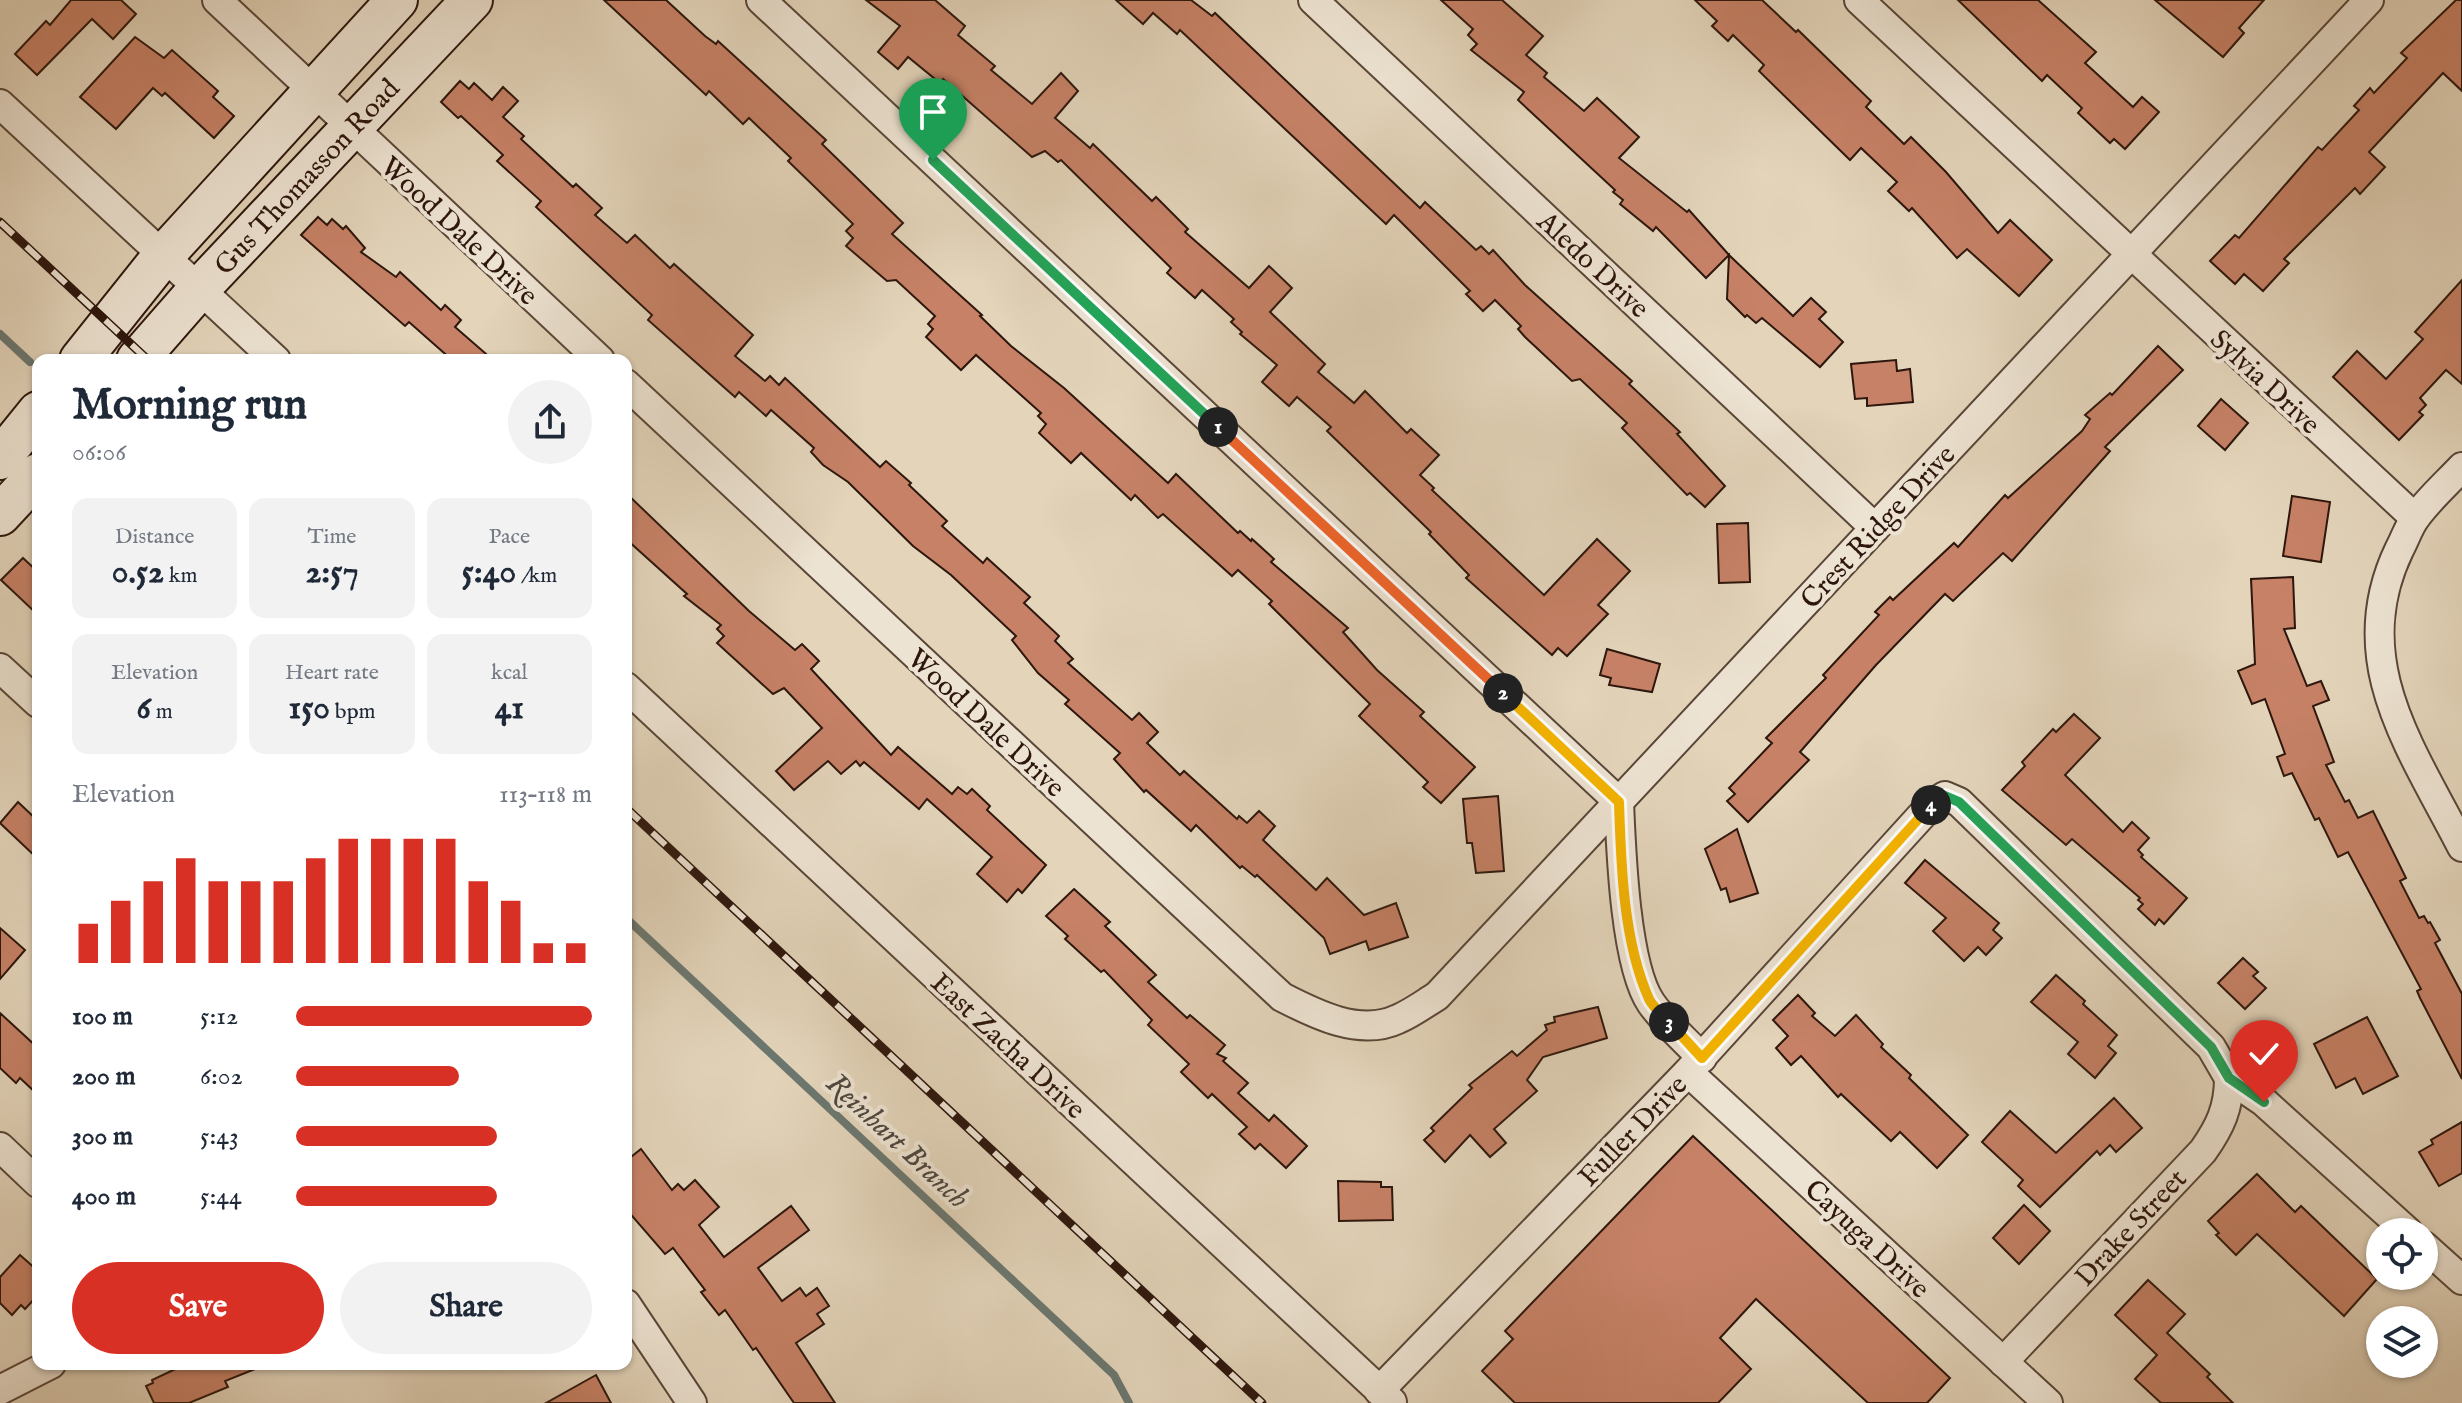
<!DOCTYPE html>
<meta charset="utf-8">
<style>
:root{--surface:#fff;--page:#f2f2f3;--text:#1f2937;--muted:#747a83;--accent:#d93025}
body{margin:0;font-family:"IM FELL English",serif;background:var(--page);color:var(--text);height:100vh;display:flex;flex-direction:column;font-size:30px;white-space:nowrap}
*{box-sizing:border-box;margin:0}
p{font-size:26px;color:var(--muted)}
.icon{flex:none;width:44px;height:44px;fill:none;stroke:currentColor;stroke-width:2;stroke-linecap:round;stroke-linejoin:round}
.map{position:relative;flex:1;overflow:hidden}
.details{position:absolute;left:32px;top:354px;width:600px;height:1016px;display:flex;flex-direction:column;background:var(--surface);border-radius:16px;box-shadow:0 2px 6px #0004}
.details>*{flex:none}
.tools{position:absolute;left:2366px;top:1218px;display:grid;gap:16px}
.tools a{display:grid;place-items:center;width:72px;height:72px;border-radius:50%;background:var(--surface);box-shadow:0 2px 6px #0004;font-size:40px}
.pin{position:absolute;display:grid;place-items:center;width:68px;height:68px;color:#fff;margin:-82px -34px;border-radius:50% 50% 50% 0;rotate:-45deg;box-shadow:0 0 8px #0007}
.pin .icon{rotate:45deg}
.km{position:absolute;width:40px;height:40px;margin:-20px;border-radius:50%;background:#222;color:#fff;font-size:22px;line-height:40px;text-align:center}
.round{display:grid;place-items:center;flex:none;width:84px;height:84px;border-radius:42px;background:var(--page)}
.head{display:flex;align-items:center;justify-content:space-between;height:136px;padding:0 40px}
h1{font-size:44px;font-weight:800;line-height:60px}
.figures{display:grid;grid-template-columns:repeat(3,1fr);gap:12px;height:136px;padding:8px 40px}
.figures div{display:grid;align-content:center;border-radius:16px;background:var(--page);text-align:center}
.figures b{font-size:34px;font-weight:800}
.figures small{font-size:22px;font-weight:400}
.figures p{font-size:22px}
.chart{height:224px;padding:16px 40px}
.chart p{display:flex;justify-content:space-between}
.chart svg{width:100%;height:144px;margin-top:8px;stroke:var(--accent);stroke-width:6}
.primary-button{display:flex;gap:16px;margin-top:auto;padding:16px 40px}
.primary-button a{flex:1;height:92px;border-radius:48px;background:var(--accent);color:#fff;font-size:32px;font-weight:800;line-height:92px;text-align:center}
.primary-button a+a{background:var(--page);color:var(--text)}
ul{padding:0 40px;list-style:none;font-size:26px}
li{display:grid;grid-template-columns:128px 96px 1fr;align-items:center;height:60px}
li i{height:20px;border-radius:10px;background:var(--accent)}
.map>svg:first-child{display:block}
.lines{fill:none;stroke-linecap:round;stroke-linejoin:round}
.stream{stroke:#6b7770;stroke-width:8}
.building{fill:#c68166;stroke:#2d160d;stroke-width:2}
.minor-casing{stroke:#5a4638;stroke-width:32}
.secondary-casing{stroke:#2d160d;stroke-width:44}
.minor{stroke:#ede3d2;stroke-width:28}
.secondary{stroke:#ede3d2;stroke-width:40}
.rail-casing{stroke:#2d160d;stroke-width:9}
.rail{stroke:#ede3d2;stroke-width:6;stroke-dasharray:18;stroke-linecap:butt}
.split-1-casing{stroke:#fff;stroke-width:16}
.split-2-casing{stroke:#fff;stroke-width:16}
.split-3-casing{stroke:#fff;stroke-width:16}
.split-4-casing{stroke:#fff;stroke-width:16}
.split-5-casing{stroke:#fff;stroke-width:16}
.split-1{stroke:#22a559;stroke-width:10}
.split-2{stroke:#f0652b;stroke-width:10}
.split-3{stroke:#f5b400;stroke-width:10}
.split-4{stroke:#f5b400;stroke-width:10}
.split-5{stroke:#22a559;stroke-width:10}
.labels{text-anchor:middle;stroke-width:8;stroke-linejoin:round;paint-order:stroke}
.street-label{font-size:28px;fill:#2d160d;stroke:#ede3d2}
.water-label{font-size:30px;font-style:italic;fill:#4c473f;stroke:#ede3d2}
</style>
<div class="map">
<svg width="2462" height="1403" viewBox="0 0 2462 1403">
<rect width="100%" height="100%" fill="#e3d4ba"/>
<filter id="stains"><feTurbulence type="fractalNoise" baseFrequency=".0025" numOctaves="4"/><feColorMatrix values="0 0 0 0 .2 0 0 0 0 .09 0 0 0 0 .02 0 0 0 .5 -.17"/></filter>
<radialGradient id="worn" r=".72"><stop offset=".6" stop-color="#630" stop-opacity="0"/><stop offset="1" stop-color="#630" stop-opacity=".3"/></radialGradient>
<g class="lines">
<g class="stream">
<polyline points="0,334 30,362"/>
<polyline points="626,918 1114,1375 1129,1403"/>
</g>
</g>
<g class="building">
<polygon points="71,0 121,0 136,14 113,39 92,19 37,75 15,54 46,21 50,25"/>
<polygon points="604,0 666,0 705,36 716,44 718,41 826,140 822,144 903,223 892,234 982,315 980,316 1011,346 1064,388 1168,483 1176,474 1238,533 1240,531 1251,541 1252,539 1274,559 1271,562 1348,628 1343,632 1377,670 1424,712 1420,716 1475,767 1441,803 1423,787 1428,782 1359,716 1370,704 1269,604 1272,601 1238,570 1232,576 1163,514 1158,518 1135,495 1131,500 1081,453 1071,463 1039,433 1046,424 1038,416 1041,413 976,355 961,370 926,337 933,329 928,324 935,316 896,280 887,281 846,246 853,238 846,231 853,224 788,161 791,158 749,118 743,124 709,91 706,95"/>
<polygon points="866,0 935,0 965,26 958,35 995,66 991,70 1032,104 1061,73 1078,91 1055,118 1090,148 1093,144 1152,201 1156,197 1188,229 1185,232 1249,288 1269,266 1292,288 1270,312 1325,364 1318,372 1354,403 1365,391 1407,433 1411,429 1439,455 1420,475 1434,488 1432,490 1544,595 1597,539 1630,571 1598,605 1608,614 1567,656 1558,648 1552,655 1466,578 1469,575 1429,534 1431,532 1327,431 1331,427 1297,397 1289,406 1262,382 1277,365 1240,334 1242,332 1231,322 1234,319 1202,290 1195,298 1167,273 1171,268 1061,160 1058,162 1045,151 1032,157 943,79 940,83 908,57 898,69 878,52 900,26"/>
<polygon points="1116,0 1191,0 1212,16 1215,13 1420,208 1425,202 1476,250 1481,246 1489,254 1493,250 1525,285 1632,381 1629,384 1680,432 1677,434 1725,486 1705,507 1690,493 1687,495 1622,428 1627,423 1580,379 1572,381 1525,337 1518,329 1521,326 1495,300 1483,311 1466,294 1470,291 1394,215 1386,224 1180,30 1177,34 1153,13 1143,24"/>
<polygon points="1441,0 1502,0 1543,36 1526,55 1547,73 1544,77 1584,111 1597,98 1639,137 1619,158 1687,212 1689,210 1729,255 1793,316 1811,298 1826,312 1819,319 1843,342 1820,367 1762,318 1756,323 1747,315 1745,317 1727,299 1729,255 1706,278 1656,227 1653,231 1620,204 1623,200 1613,192 1615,190 1518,100 1524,92 1471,50 1477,44 1468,35 1473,29"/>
<polygon points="1695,0 1762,0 1796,32 1798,30 1871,101 1866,107 1904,144 1911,137 1946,172 1998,233 2010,220 2052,260 2019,296 1967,249 1957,258 1912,208 1909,211 1888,191 1897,182 1861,148 1850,160 1759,71 1764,65 1733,35 1728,41 1712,26 1717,21"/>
<polygon points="1958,0 2038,0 2096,52 2085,63 2133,107 2142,97 2159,112 2125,149 2114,139 2110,143 2078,113 2082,108 2047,75 2042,81"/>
<polygon points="2155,0 2264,0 2239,28 2244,33 2223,57"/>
<polygon points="2456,0 2462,0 2462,91 2443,73 2369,152 2385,167 2360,194 2355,188 2284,259 2289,263 2263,291 2244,274 2235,284 2210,261 2235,235 2239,238 2318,147 2322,150 2359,110 2354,106 2370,88 2374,93 2407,58 2401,53"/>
<polygon points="135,37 164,58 172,50 218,91 213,97 234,116 214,138 165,93 162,96 153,88 116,129 80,97"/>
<polygon points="460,81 469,89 474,83 492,100 503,87 518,101 503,117 524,136 521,139 573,187 576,184 602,208 595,215 627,243 635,235 670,268 674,264 753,335 735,356 765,381 770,376 779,385 785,378 880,467 886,461 911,483 909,485 947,521 942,526 983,563 987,558 1030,597 1024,603 1059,636 1055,641 1073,659 1068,663 1132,720 1139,713 1158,732 1147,743 1180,775 1184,771 1237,819 1239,816 1247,823 1259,811 1275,826 1263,840 1316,890 1327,878 1364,915 1396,903 1408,937 1369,950 1366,941 1330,954 1324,938 1257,875 1255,877 1242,866 1240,868 1196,825 1191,831 1146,790 1144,792 1114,759 1120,753 1065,704 1069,700 1038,673 1012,640 1016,636 951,575 913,546 848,482 823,465 811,452 814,448 771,410 766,416 739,392 735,397 648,320 652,315 536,207 541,201 497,161 503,155 461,116 458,118 441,102"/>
<polygon points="318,217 327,225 332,219 343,229 346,226 365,248 361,252 396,277 400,272 441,310 445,305 461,320 455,327 493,360 452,360 409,322 405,326 301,235"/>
<polygon points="2462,280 2462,384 2446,370 2420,398 2426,405 2419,412 2423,415 2399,440 2333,377 2357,351 2386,379 2423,339 2415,332"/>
<polygon points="2158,346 2183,370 2105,447 2110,451 2012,561 2003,553 1953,601 1945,594 1876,665 1800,752 1809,760 1748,822 1727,801 1735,794 1729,788 1772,743 1766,738 1826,678 1823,675 1879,615 1875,612 1890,597 1893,600 1954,543 1958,547 2005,495 2008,498 2082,431 2090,419 2085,415 2110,393 2112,395"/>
<polygon points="1896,360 1897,371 1910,369 1913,402 1867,406 1867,398 1855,399 1851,364"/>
<polygon points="2221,399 2248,423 2225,450 2198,426"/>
<polygon points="626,493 749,611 795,650 802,644 819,661 811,669 891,755 898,747 952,794 958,787 967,794 972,789 990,806 987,810 1046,865 1022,893 1018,889 1007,902 977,874 992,857 927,799 919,809 864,762 860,766 856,761 841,774 828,761 794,790 776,771 822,728 784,688 773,694 717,643 724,636 717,629 721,625 684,596 687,594 626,539"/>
<polygon points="2292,496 2330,502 2321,562 2283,556"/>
<polygon points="1748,523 1750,582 1719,583 1717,524"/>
<polygon points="23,558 38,572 38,615 1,580"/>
<polygon points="2293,577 2295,628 2284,629 2307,686 2321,681 2329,700 2313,706 2334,762 2326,765 2345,802 2349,800 2358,818 2373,811 2406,878 2400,881 2419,918 2424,916 2428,923 2430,922 2440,940 2435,943 2462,994 2462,1079 2420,998 2417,991 2421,989 2348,852 2338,857 2319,818 2315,820 2292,773 2284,776 2277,757 2285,754 2265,699 2252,704 2238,671 2255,664 2251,579"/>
<polygon points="1607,649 1660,664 1652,692 1609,685 1611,678 1600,675"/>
<polygon points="2074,714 2100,738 2065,775 2123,832 2132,822 2149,838 2138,850 2143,855 2141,857 2187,898 2164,924 2159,919 2155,925 2138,909 2143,904 2138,900 2140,898 2072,839 2066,845 2002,790 2025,766 2022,762 2053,729 2056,732"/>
<polygon points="1498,796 1504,871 1476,873 1472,843 1467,843 1463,799"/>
<polygon points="18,802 38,821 38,859 0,823"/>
<polygon points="1737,829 1758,893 1730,902 1726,888 1721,890 1705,849"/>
<polygon points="1925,860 1999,923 1993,930 2002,938 1986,955 1978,947 1964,961 1933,931 1946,918 1905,883"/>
<polygon points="1074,889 1110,922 1105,926 1156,975 1148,982 1187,1018 1190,1015 1225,1045 1217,1054 1226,1058 1223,1061 1248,1083 1238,1093 1269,1121 1274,1115 1307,1146 1286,1168 1260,1144 1255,1149 1239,1134 1247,1127 1212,1094 1208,1098 1181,1072 1189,1064 1148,1025 1152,1020 1104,970 1101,972 1065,939 1068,936 1046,916"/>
<polygon points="0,928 25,950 0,979"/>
<polygon points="2243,958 2258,972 2253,976 2266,988 2245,1009 2218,983"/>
<polygon points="2056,975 2085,1001 2083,1004 2117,1035 2108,1046 2116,1053 2095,1078 2068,1054 2078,1042 2031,1002"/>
<polygon points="1798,995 1815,1013 1812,1016 1835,1036 1856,1015 1883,1044 1881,1047 1911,1075 1909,1078 1968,1135 1937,1168 1900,1132 1891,1141 1841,1094 1838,1097 1801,1056 1791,1065 1776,1048 1788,1036 1773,1020"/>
<polygon points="1598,1007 1607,1038 1543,1057 1527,1080 1537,1091 1494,1129 1506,1143 1490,1157 1470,1135 1445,1162 1424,1140 1434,1131 1431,1128 1472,1088 1469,1085 1512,1051 1517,1056 1547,1030 1545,1025 1555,1022 1554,1017"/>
<polygon points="0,1013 38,1048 38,1095 20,1078 16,1083 0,1068"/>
<polygon points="2367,1017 2398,1076 2363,1094 2355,1078 2336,1088 2314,1044"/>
<polygon points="2114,1098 2142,1128 2116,1152 2110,1145 2100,1155 2097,1151 2040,1207 2018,1186 2023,1180 1982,1142 2010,1111 2056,1153"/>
<polygon points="2462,1122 2462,1173 2439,1186 2419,1152 2433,1144 2431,1140"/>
<polygon points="1693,1136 1950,1378 1927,1403 1868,1403 1756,1299 1720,1338 1751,1369 1718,1403 1515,1403 1482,1371 1513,1339 1505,1331"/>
<polygon points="641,1149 672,1190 678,1184 684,1190 695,1180 719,1207 699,1225 724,1257 791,1206 809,1230 758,1268 782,1301 800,1288 806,1296 817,1288 829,1306 817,1314 824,1324 796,1343 835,1403 794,1403 756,1348 753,1350 725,1310 719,1315 701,1292 705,1290 673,1248 665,1254 626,1209 626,1161"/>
<polygon points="2257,1174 2295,1212 2301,1206 2377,1279 2344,1316 2257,1234 2236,1255 2216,1235 2219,1233 2208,1221"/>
<polygon points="1338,1181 1381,1182 1381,1187 1392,1187 1393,1220 1339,1221"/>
<polygon points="2024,1205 2050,1231 2019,1264 1993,1238"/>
<polygon points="20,1255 38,1271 38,1295 25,1309 21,1305 12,1315 0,1303 0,1277"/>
<polygon points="2148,1280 2185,1314 2167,1333 2210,1374 2207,1377 2233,1403 2161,1403 2135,1379 2157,1355 2115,1315"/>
<polygon points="186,1364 264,1364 265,1365 225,1381 228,1387 189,1403 154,1403 146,1386 153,1383 152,1380"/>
<polygon points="596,1375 611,1403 546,1403"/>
</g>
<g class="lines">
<defs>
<g id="minor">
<polyline points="217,0 600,360"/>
<path d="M761,0l858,802c2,47 6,163 32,201 14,20 34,37 51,55"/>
<polyline points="1313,0 1875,528"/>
<polyline points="1859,0 2415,518"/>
<polyline points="0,104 276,360"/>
<path d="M626,384l656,613c33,17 78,40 116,22 14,-6 26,-15 39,-23l932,-996"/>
<path d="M2462,467c-15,16 -33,32 -46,50 -7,9 -11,22 -17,33 -53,111 13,199 63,297"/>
<polyline points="0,668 38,703"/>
<polyline points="626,687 1392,1402"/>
<polyline points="1688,1072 2048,1403"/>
<polyline points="0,1147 38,1183"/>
<polyline points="2424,1246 2462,1280"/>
<polyline points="626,1304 692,1403"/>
<path d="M2003,1362l200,-211c17,-24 26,-43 26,-73"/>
<polyline points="0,1390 51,1364"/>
<polyline points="1379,1391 1688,1072 1932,804 1945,796 1959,802 2211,1047 2229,1078 2264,1102 2408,1232"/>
</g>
<g id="secondary">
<polyline points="80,360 163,256 397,0"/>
<polyline points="137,360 199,289 472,0"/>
<polyline points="0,459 38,412"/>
<polyline points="0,515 38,474"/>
</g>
</defs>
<use href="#minor" class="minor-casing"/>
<use href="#secondary" class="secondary-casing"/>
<use href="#minor" class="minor"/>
<use href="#secondary" class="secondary"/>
<defs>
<g id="rail">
<polyline points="0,222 148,360"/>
<polyline points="626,808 1262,1403"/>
</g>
</defs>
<use href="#rail" class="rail-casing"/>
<use href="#rail" class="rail"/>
</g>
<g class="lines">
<defs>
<polyline id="split-1" points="933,160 1218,427"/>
<polyline id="split-2" points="1218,427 1503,693"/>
<path id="split-3" d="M1503,693l116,109c2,62 4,139 30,197 4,8 13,16 20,23"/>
<polyline id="split-4" points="1669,1022 1702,1058 1931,805"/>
<polyline id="split-5" points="1931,805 1945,796 1959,802 2211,1047 2229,1078 2264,1102"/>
</defs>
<use href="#split-1" class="split-1-casing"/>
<use href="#split-2" class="split-2-casing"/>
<use href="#split-3" class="split-3-casing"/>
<use href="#split-4" class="split-4-casing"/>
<use href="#split-5" class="split-5-casing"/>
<use href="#split-1" class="split-1"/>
<use href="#split-2" class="split-2"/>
<use href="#split-3" class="split-3"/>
<use href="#split-4" class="split-4"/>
<use href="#split-5" class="split-5"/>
</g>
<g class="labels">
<g class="street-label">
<text transform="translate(306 176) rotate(-47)" y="10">Gus Thomasson Road</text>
<text transform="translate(460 230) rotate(43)" y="10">Wood Dale Drive</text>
<text transform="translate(1594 264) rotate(43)" y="10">Aledo Drive</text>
<text transform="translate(2266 381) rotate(43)" y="10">Sylvia Drive</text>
<text transform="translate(1877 526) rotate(-47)" y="10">Crest Ridge Drive</text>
<text transform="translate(987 722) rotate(43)" y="10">Wood Dale Drive</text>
<text transform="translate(1009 1045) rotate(43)" y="10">East Zacha Drive</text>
<text transform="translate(1632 1130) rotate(-46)" y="10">Fuller Drive</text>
<text transform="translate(2130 1227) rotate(-47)" y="10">Drake Street</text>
<text transform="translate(1868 1238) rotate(43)" y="10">Cayuga Drive</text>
</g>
<g class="water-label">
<text transform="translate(898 1140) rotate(43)" y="10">Reinhart Branch</text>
</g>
</g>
<rect width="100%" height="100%" filter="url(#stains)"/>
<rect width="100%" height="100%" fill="url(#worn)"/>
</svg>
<div class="tools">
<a><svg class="icon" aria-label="locate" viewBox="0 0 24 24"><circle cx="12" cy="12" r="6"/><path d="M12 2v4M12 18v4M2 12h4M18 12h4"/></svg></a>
<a><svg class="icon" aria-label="layers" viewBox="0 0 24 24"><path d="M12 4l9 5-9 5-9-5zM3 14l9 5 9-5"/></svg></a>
</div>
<div class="pin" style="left:933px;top:160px;background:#1e9e55"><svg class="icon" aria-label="arrive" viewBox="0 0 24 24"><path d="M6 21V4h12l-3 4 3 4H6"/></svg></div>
<div class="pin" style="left:2264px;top:1102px;background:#d93025"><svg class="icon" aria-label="check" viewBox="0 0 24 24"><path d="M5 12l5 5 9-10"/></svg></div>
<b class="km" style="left:1218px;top:427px">1</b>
<b class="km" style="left:1503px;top:693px">2</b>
<b class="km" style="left:1669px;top:1022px">3</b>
<b class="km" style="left:1931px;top:805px">4</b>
<section class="details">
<div class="head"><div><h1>Morning run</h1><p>06:06</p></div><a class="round"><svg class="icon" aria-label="share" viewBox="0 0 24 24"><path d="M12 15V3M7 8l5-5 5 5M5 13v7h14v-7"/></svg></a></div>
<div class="figures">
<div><p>Distance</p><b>0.52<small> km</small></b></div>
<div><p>Time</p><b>2:57</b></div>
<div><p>Pace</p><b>5:40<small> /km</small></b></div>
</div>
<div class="figures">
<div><p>Elevation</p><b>6<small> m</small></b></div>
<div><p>Heart rate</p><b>150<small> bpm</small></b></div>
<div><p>kcal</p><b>41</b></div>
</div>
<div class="chart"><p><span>Elevation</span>113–118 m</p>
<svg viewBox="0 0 160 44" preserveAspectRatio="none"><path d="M5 44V32M15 44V25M25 44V19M35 44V12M45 44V19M55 44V19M65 44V19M75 44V12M85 44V6M95 44V6M105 44V6M115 44V6M125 44V19M135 44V25M145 44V38M155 44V38"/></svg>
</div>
<ul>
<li><b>100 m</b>5:12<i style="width:100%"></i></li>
<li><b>200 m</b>6:02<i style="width:55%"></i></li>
<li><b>300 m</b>5:43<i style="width:68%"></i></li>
<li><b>400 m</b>5:44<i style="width:68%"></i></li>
</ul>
<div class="primary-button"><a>Save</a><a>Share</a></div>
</section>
</div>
